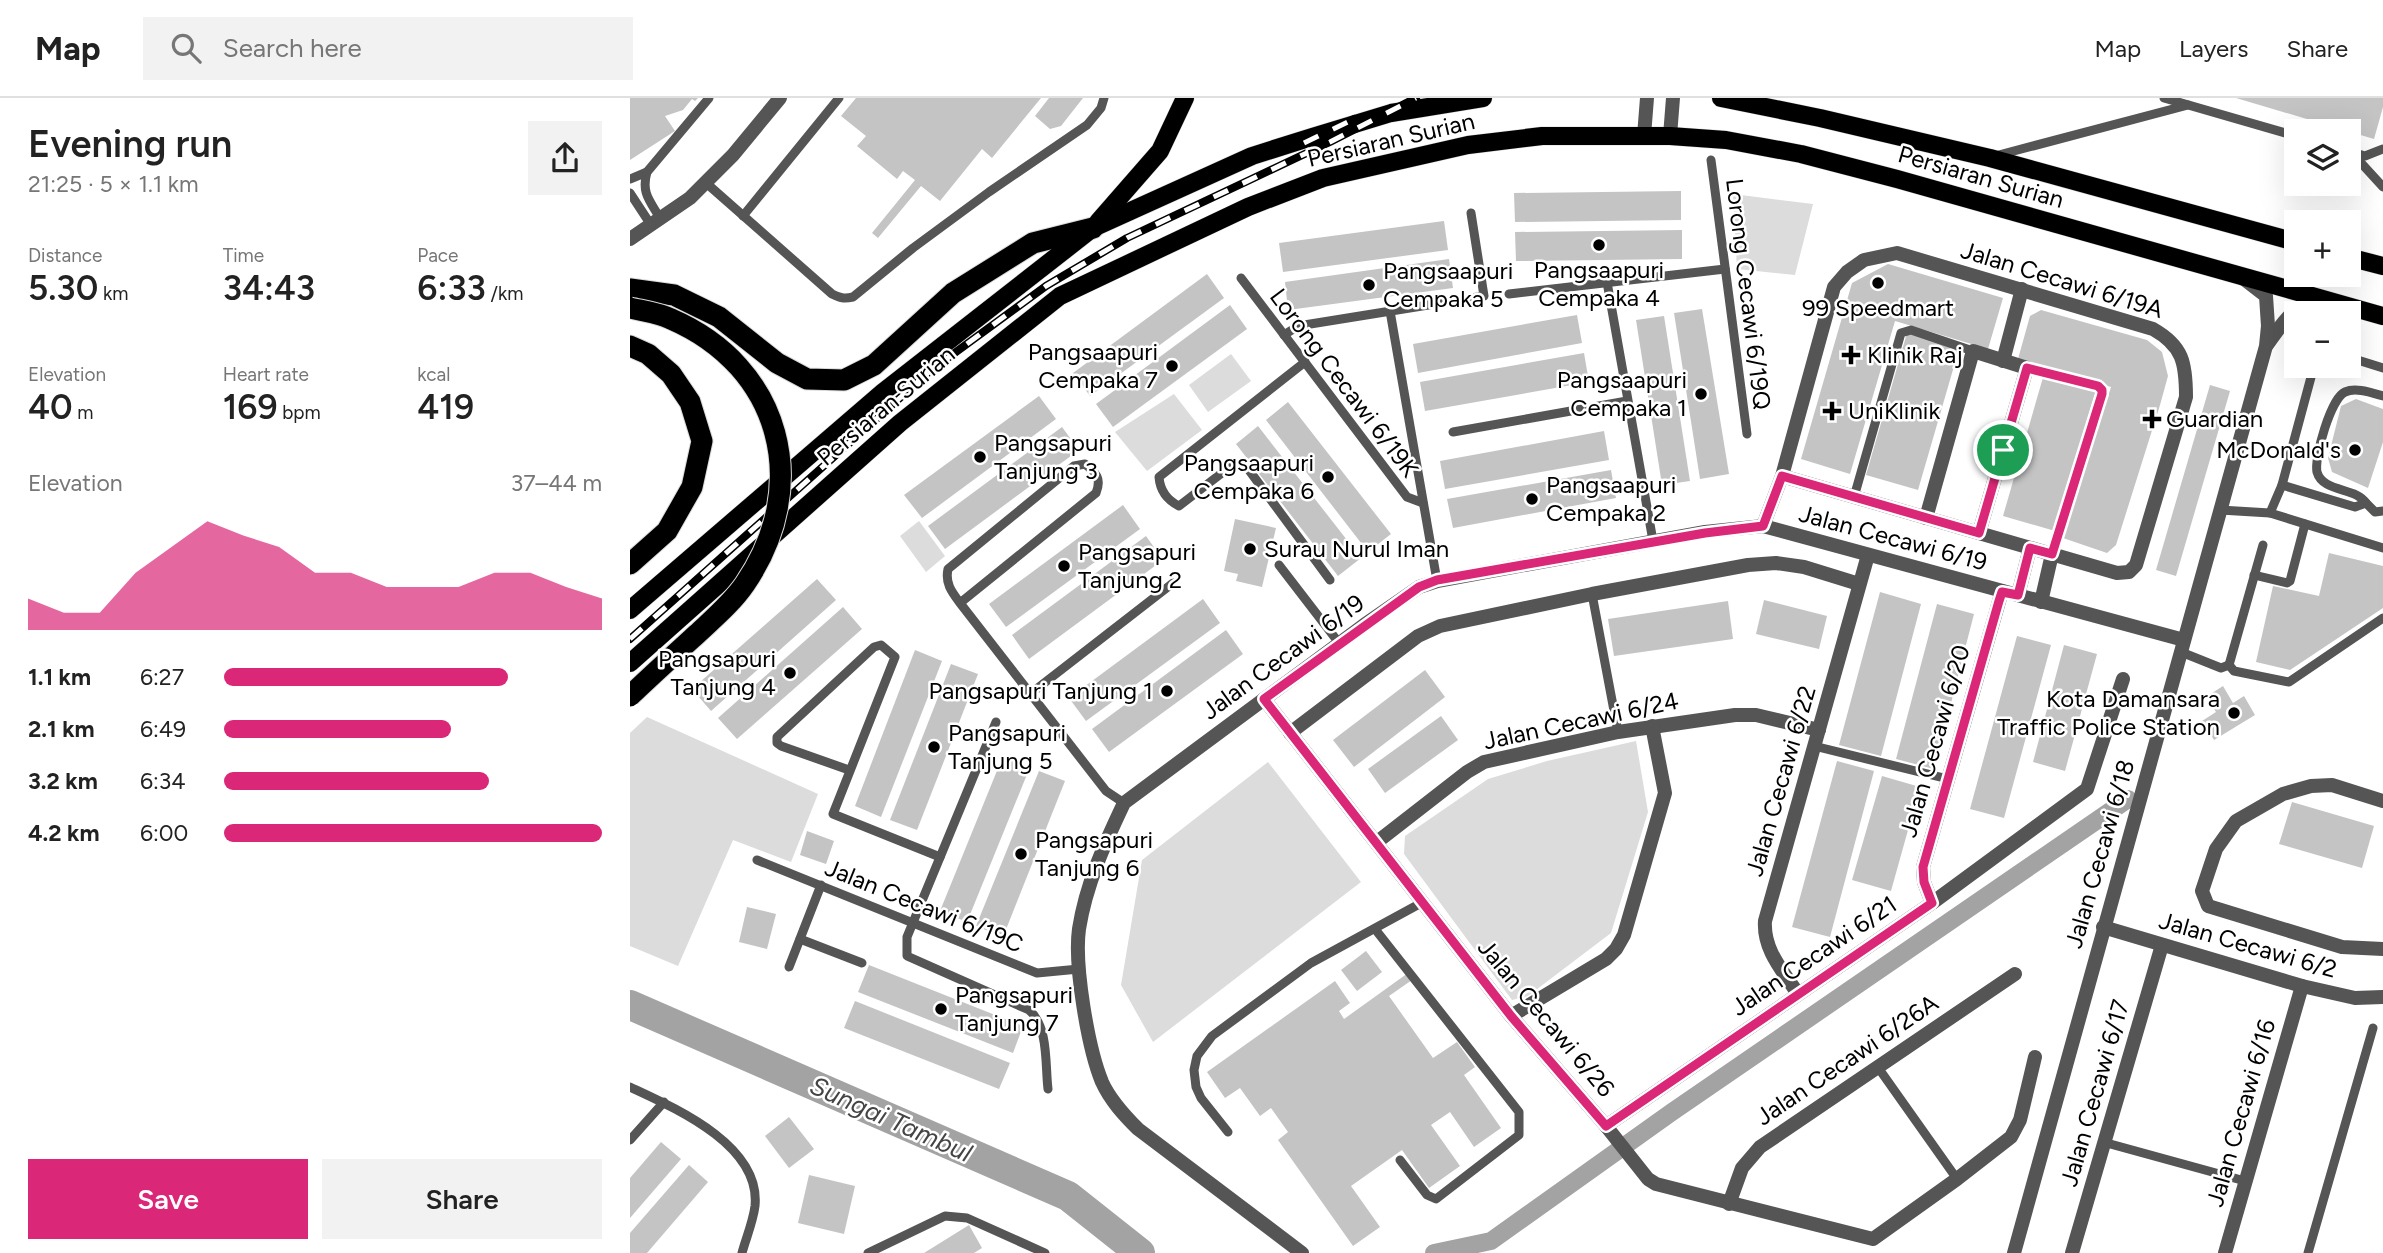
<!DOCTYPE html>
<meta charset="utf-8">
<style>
:root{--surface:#fff;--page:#f2f2f2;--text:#222;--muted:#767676;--line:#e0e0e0;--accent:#db2777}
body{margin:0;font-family:Figtree,sans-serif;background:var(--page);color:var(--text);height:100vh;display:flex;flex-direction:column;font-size:26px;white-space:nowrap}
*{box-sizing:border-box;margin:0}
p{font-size:23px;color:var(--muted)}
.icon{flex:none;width:38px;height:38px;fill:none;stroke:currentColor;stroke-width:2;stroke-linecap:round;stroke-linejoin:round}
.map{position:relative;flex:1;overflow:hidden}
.side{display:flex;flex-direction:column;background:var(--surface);width:630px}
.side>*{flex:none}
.controls{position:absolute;left:1654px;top:21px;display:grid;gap:14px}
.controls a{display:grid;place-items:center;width:77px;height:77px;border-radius:0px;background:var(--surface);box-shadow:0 7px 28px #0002;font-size:35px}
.pin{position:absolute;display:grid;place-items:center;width:60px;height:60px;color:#fff;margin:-30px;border:4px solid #fff;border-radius:50%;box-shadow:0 2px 7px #0007}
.round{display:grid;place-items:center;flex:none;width:74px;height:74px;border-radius:0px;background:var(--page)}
.head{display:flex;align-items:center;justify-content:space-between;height:119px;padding:0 28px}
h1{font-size:38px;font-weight:600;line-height:52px}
.stats{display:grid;grid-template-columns:repeat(3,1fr);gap:10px;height:119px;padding:7px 28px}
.stats div{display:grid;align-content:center}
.stats b{font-size:35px;font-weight:600}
.stats small{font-size:19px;font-weight:400}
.stats p{font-size:19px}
.chart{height:196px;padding:14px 28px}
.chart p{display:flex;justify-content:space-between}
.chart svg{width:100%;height:126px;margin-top:7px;fill:var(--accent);opacity:.7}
.button{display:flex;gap:14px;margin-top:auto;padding:14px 28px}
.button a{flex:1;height:80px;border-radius:0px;background:var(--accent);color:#fff;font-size:28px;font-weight:600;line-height:80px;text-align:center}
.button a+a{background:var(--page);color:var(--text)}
ul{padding:0 28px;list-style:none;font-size:23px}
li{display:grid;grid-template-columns:112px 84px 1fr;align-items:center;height:52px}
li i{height:18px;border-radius:9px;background:var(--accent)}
header{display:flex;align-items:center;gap:42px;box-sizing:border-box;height:98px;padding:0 35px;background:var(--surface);border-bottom:2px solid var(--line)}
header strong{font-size:33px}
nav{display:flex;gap:38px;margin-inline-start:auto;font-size:24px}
.search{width:490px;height:63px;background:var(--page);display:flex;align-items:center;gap:18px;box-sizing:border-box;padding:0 24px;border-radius:0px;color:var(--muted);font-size:26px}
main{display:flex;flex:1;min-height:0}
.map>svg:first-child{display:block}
.green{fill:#dcdcdc}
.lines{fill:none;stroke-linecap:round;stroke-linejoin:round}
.canal{stroke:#a3a3a3;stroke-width:18}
.river{stroke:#a3a3a3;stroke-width:30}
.building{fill:#c4c4c4}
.primary-casing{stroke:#dbdbdb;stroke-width:19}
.motorway-casing{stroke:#dbdbdb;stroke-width:23}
.service{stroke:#555;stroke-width:9}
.minor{stroke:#555;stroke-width:14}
.tertiary{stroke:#555;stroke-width:14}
.primary{stroke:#000;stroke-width:18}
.motorway{stroke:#000;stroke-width:21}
.rail-casing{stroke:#000;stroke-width:8}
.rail{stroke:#fff;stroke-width:5;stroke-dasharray:16;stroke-linecap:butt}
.motorway-bridge-casing{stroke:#dbdbdb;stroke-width:23;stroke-linecap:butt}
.motorway-bridge{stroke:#000;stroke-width:21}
.route-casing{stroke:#fff;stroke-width:14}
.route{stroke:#db2777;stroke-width:9}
.poi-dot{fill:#000;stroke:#fff;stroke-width:2.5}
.labels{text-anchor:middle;stroke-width:5;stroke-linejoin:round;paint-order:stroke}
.street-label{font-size:24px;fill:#000;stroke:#fff}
.poi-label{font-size:24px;fill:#000;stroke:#fff;text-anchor:start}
.water-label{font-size:26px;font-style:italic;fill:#444;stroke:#fff}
</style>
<header>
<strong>Map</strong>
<div class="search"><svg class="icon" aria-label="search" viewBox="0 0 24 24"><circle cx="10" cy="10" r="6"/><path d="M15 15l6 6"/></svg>Search here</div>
<nav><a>Map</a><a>Layers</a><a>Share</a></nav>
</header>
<main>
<section class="side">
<div class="head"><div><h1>Evening run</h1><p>21:25 · 5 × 1.1 km</p></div><a class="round"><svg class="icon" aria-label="share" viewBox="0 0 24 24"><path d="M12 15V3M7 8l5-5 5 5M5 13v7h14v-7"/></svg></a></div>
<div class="stats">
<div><p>Distance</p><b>5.30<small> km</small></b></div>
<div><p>Time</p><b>34:43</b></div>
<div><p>Pace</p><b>6:33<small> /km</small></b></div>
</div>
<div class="stats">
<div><p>Elevation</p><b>40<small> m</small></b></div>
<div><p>Heart rate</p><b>169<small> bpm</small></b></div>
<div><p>kcal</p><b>419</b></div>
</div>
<div class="chart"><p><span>Elevation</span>37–44 m</p>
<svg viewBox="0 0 160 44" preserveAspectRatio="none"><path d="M0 44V33L10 38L20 38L30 24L40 15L50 6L60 11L70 15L80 24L90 24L100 29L110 29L120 29L130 24L140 24L150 29L160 33V44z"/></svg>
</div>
<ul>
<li><b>1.1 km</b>6:27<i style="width:75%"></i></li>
<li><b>2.1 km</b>6:49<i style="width:60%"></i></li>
<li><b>3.2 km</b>6:34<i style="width:70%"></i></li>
<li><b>4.2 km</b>6:00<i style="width:100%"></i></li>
</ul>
<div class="button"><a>Save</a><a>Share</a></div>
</section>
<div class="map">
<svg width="1753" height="1155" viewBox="0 0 1753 1155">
<rect width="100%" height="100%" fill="#fff"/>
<g class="green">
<polygon points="1103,96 1183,106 1165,177 1107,171"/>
<polygon points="601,256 621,283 578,314 559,287"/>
<polygon points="544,296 572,332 517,373 485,334"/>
<polygon points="289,423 315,458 296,474 270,438"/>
<polygon points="17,619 188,696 161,764 103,742 48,868 0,848 0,635"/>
<polygon points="1006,643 1018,714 981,835 898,898 882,902 774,756 775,738 858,681 917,663"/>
<polygon points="638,664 731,784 523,944 491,887 512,762"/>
</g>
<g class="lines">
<polyline class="canal" points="804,1155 861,1143 1042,1014 1498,701"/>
<polyline class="river" points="0,907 438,1098 510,1155"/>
</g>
<g class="building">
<polygon points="0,0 68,0 65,3 62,1 53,12 35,18 45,33 0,62"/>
<polygon points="226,0 411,0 362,60 352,51 310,103 291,88 248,140 242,135 285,82 273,73 267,81 227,48 236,38 211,18"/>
<polygon points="419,0 453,0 431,28 420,31 405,18"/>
<polygon points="1606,0 1753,0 1753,9 1744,41"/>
<polygon points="1051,93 1051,122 885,124 884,95"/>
<polygon points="814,123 818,152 653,174 649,145"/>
<polygon points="1052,132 1052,161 886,163 885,134"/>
<polygon points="819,161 823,190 658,212 655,184"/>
<polygon points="1258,166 1373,200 1358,251 1265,223 1220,376 1171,361 1222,185"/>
<polygon points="577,176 594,200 460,298 443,275"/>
<polygon points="600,207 617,231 483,329 466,306"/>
<polygon points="1072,211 1099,376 1070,381 1044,215"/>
<polygon points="1411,212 1517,242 1532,254 1538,278 1530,307 1486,447 1477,455 1433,440 1481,289 1388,261 1400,218"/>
<polygon points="947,217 952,245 788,275 783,246"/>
<polygon points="1034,218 1060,383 1032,387 1006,222"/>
<polygon points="1277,235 1329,251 1288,392 1236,377"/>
<polygon points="954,255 959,284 795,313 790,284"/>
<polygon points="1414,276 1466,292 1425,433 1373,418"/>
<polygon points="1580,287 1600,293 1546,478 1526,472"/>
<polygon points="409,298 426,321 292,420 274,397"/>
<polygon points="1726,301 1753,311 1753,344 1738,390 1702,374 1698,360 1711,308"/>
<polygon points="658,304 761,436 738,454 636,322"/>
<polygon points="628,328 731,460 708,478 606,346"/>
<polygon points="432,329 449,352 315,451 298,428"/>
<polygon points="974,333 979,362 815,391 810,363"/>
<polygon points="981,372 986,400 823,430 817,401"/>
<polygon points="493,407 510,431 376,529 359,506"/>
<polygon points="605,421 646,430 632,489 606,483 608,476 594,473"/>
<polygon points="516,438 533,462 399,561 382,537"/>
<polygon points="1699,455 1753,468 1753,510 1660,572 1626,564 1643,488 1689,498"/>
<polygon points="187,481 206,502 81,613 62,591"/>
<polygon points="1250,494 1291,506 1251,658 1209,647"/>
<polygon points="573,501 590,525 456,623 439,600"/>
<polygon points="1134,502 1197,518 1189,551 1126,536"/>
<polygon points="1098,503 1103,541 984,558 978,521"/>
<polygon points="1307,506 1344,516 1304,671 1266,661"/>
<polygon points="213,509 232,531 107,641 88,620"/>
<polygon points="596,532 613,556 479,654 462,631"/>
<polygon points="1387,538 1421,547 1374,720 1340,711"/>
<polygon points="1434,547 1467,556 1435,673 1403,664"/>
<polygon points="285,552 312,563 251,719 225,708"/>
<polygon points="321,566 348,576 287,732 260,722"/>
<polygon points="795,572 815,599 724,669 703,642"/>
<polygon points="1593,588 1603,605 1614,598 1625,617 1584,642 1572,623 1586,614 1576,599"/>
<polygon points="811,618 828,642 755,695 738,671"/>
<polygon points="373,658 400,669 337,824 310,813"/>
<polygon points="1207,663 1244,673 1200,839 1162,829"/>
<polygon points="409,673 435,683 373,839 346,828"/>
<polygon points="1252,678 1290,689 1261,793 1222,782"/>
<polygon points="1662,704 1744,728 1732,770 1649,746"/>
<polygon points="177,733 204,743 196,766 170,757"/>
<polygon points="117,809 146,816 137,851 109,844"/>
<polygon points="736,853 752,874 727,893 711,872"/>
<polygon points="239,867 393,928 383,955 228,894"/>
<polygon points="778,875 782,882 759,898 803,960 827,944 845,969 834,977 871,1030 844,1049 820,1014 801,1027 830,1068 799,1090 772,1052 721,1088 750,1129 723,1148 648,1042 658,1034 641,1010 630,1018 610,990 595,1000 577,974 705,883 720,905 709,913 714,921"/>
<polygon points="225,903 380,965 369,991 214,930"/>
<polygon points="159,1019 184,1051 159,1070 135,1038"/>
<polygon points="31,1044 51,1061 0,1120 0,1080"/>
<polygon points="59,1067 78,1084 17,1155 0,1155 0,1135"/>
<polygon points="179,1077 225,1088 214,1136 168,1125"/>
<polygon points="339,1127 352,1150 344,1155 294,1155"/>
</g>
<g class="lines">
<defs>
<g id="primary">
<polyline points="1091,0 1190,20 1360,60 1666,144"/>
<polyline points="468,124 530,53 555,0"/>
<polyline points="1718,159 1753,168"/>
<polyline points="0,512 253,294 463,130 622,58 682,39 761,15 853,0"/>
<polyline points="0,565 270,325 430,198 618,109 693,80 838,47 912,38 1040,38 1096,42 1171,56 1267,81 1753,218"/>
</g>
<g id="motorway">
<polyline points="0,191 44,197 89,219 147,265 177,281 214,282 244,267 323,195 403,145 463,130"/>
<polyline points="0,248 18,256 41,276 60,304 72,343 62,389 37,433 0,466"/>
</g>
</defs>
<use href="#primary" class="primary-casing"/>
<use href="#motorway" class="motorway-casing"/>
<g class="service">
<polyline points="1534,0 1666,38"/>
<polyline points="1721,54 1753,89"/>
<polyline points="1722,54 1735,58 1753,51"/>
<polyline points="1365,58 1558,7"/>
<polyline points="1081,62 1117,336"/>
<polyline points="0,81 17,74"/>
<path d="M75,84l127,112c8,4 12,5 21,3l60,-49 76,-56 98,-67 14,-17 3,-10"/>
<polyline points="0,95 21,127"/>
<polyline points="113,118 209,0"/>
<path d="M30,120c-10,-17 -19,-25 -13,-46l62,-74"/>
<polyline points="611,180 777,399 793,405"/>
<polyline points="977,184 1023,443"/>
<polyline points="879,196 1095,171"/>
<polyline points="760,213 807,483"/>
<polyline points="654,237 668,228 854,198 841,115"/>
<polyline points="1718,259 1753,270"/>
<path d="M675,264l-146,115c1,13 8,23 20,29l52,-40 12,-4 87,118"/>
<polyline points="1397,270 1468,288 1472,292 1422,456"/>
<polyline points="823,334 997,303"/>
<polyline points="1652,387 1725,409 1736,405 1745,414 1753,413"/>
<polyline points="1224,399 1271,235 1281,232 1343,253"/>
<path d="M1736,405c-10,-16 -43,-10 -49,-31 -3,-15 14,-74 28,-80 11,-5 27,1 38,4"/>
<polyline points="1590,412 1640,415 1652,387 1684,268"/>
<polyline points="1640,415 1753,450"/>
<polyline points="649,467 709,545"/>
<polyline points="1624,477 1657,485 1660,483 1675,426"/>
<polyline points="962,496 988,634"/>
<path d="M330,505l136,-110c6,-15 0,-20 -11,-29l-11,2 -126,103c-3,14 3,22 12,34l146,188 18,12"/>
<polyline points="1551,554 1591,570 1599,567"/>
<polyline points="1599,567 1604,573 1659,584 1753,520"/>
<polyline points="1599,567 1633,447"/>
<polyline points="400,596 543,485"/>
<path d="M366,624l-89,215v19l122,54c20,17 16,55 19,79"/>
<polyline points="1184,648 1318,681"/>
<polyline points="219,672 151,648 147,645 147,639 244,549 251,547 265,559 203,716 310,759"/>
<polyline points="127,762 407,875 449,871"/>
<polyline points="745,831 889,1014 889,1037 806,1101 797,1097 770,1062"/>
<polyline points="170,841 232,865"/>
<polyline points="159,869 191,787"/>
<polyline points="1247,968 1327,1081"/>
<path d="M0,989c45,21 131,58 125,119 -2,16 -9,32 -13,47"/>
<polyline points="598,1034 571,1000 566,989 564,972 567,958 582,938 681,865 793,804"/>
<polyline points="0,1042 34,1004"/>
<polyline points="1473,1044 1615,1083"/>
<polyline points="238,1155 315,1118 337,1120 415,1155"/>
<polyline points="1678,1155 1743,930"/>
</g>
<g class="minor">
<polyline points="0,141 60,100 103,57 150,0"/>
<polyline points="1373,263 1392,191"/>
<polyline points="1296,420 1343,253 1397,270 1349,435"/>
<path d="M1133,428l19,-50 52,-189 13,-15 17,-12 33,-7 256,76c30,17 33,34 33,68l-50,168 -7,7 -12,1 -335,-97"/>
<polyline points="1388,497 1400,450"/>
<polyline points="1411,504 1422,456"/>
<polyline points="634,601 881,918 976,1028 1018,1081 1026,1086 1243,1141 1327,1081 1381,1039 1390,1022 1405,959"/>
<polyline points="660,635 788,538 810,528 962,496 1118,467 1146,465 1174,469 1229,486"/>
<polyline points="1753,703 1702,687 1681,688 1653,696 1606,723 1586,751 1572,793 1578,808 1712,849 1753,851"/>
<polyline points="747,744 837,674 854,664 988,634 1105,617 1126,617 1189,632"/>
<polyline points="1302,805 1294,784 1293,769 1372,493"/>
<polyline points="1473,829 1672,888 1725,900 1753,899"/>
<path d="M1168,896c-15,-23 -35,-44 -33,-73l103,-366"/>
<polyline points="881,918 976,861 986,851 994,837 1035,695 1022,628"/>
<polyline points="976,1028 1302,805 1457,691 1493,581"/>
<polyline points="1099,1106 1112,1070 1130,1049 1385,876"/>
<path d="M672,1155l-164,-124c-14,-14 -28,-29 -36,-47 -14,-34 -28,-117 -23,-153 7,-45 26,-86 45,-126l240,-178 55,-38 18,-6 268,-49 58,-6 421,114"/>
<polyline points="1442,1155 1532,847"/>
<polyline points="1595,1155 1672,888"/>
</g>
<g class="tertiary">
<polyline points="1014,38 1017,0"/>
<polyline points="1040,38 1043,0"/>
<path d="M1637,247c16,-22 28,-45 58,-43"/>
<polyline points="1384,1155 1636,248 1638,228 1636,198 1614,181"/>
</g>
<use href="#primary" class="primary"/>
<use href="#motorway" class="motorway"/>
<defs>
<g id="rail">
<polyline points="674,45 724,21"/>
<polyline points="0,541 300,273 416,188 497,140 700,44 786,0"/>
</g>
</defs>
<use href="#rail" class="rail-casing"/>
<use href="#rail" class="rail"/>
<defs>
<path id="motorway-bridge" d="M0,210c13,3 29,5 41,11 111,48 141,167 74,265 -13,19 -32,35 -48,50 -23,21 -45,41 -67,62"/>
</defs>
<use href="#motorway-bridge" class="motorway-bridge-casing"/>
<use href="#motorway-bridge" class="motorway-bridge"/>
</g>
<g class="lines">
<defs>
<polygon id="route" points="1397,270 1468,288 1472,292 1472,296 1422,456 1400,450 1388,497 1372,494 1369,503 1293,769 1294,784 1302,805 976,1028 881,918 634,601 789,489 807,482 1075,435 1133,428 1152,378 1349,435"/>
</defs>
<use href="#route" class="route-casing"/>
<use href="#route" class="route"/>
</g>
<g class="poi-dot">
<circle cx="969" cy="147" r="7"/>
<circle cx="1248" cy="185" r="7"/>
<circle cx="739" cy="187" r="7"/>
<path d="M1217.5 246.5h7v7h7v7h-7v7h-7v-7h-7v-7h7z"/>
<circle cx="542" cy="268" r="7"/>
<circle cx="1071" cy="296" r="7"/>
<path d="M1198.5 302.5h7v7h7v7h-7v7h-7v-7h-7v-7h7z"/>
<path d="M1518.5 310.5h7v7h7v7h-7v7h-7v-7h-7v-7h7z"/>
<circle cx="1725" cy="352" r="7"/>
<circle cx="350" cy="359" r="7"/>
<circle cx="698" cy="379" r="7"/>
<circle cx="902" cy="401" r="7"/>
<circle cx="620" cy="451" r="7"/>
<circle cx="434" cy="468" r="7"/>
<circle cx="160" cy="575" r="7"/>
<circle cx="537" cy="593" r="7"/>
<circle cx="1604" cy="615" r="7"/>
<circle cx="304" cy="649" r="7"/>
<circle cx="391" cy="756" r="7"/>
<circle cx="311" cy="911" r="7"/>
</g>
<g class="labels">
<g class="street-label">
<text transform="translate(761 42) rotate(-13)" y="8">Persiaran Surian</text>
<text transform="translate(1351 79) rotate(16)" y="8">Persiaran Surian</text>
<text transform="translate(1432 182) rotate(17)" y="8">Jalan Cecawi 6/19A</text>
<text transform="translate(1118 196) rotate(83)" y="8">Lorong Cecawi 6/19Q</text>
<text transform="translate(714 285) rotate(53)" y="8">Lorong Cecawi 6/19K</text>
<text transform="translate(256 308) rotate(-40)" y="8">Persiaran Surian</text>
<text transform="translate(1263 440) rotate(15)" y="8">Jalan Cecawi 6/19</text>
<text transform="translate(653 559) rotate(-36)" y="8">Jalan Cecawi 6/19</text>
<text transform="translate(951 623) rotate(-12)" y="8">Jalan Cecawi 6/24</text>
<text transform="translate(1305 643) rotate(-74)" y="8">Jalan Cecawi 6/20</text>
<text transform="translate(1151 683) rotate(-74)" y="8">Jalan Cecawi 6/22</text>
<text transform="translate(1470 756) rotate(-74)" y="8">Jalan Cecawi 6/18</text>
<text transform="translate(294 808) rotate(22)" y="8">Jalan Cecawi 6/19C</text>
<text transform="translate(1618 847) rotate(16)" y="8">Jalan Cecawi 6/2</text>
<text transform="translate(1184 858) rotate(-34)" y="8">Jalan Cecawi 6/21</text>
<text transform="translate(916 920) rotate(50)" y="8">Jalan Cecawi 6/26</text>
<text transform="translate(1217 962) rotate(-34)" y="8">Jalan Cecawi 6/26A</text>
<text transform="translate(1465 995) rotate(-74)" y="8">Jalan Cecawi 6/17</text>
<text transform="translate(1611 1015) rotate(-74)" y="8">Jalan Cecawi 6/16</text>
</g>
<g class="poi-label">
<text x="969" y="180" text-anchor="middle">Pangsaapuri<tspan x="969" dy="28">Cempaka 4</tspan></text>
<text x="753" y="181">Pangsaapuri<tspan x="753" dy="28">Cempaka 5</tspan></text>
<text x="1248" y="218" text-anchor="middle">99 Speedmart</text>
<text x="528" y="262" text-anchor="end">Pangsaapuri<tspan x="528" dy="28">Cempaka 7</tspan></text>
<text x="1237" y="265">Klinik Raj</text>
<text x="1057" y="290" text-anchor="end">Pangsaapuri<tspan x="1057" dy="28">Cempaka 1</tspan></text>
<text x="1218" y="321">UniKlinik</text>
<text x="1536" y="329">Guardian</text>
<text x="364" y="353">Pangsapuri<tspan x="364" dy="28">Tanjung 3</tspan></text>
<text x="1711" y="360" text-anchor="end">McDonald's</text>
<text x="684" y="373" text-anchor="end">Pangsaapuri<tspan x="684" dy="28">Cempaka 6</tspan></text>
<text x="916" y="395">Pangsaapuri<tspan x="916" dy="28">Cempaka 2</tspan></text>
<text x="634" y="459">Surau Nurul Iman</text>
<text x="448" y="462">Pangsapuri<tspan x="448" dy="28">Tanjung 2</tspan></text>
<text x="146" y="569" text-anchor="end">Pangsapuri<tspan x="146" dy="28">Tanjung 4</tspan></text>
<text x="523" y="601" text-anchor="end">Pangsapuri Tanjung 1</text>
<text x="1590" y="609" text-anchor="end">Kota Damansara<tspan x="1590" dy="28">Traffic Police Station</tspan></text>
<text x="318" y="643">Pangsapuri<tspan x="318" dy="28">Tanjung 5</tspan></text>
<text x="405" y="750">Pangsapuri<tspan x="405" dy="28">Tanjung 6</tspan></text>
<text x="325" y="905">Pangsapuri<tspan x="325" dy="28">Tanjung 7</tspan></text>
</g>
<g class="water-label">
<text transform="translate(261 1021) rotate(24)" y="9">Sungai Tambul</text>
</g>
</g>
</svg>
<div class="controls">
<a><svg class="icon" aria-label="layers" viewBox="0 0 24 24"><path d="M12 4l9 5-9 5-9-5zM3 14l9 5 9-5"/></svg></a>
<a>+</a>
<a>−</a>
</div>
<div class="pin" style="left:1373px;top:352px;background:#1e9e55"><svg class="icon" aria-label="arrive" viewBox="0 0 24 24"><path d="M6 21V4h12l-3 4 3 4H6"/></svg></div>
</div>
</main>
